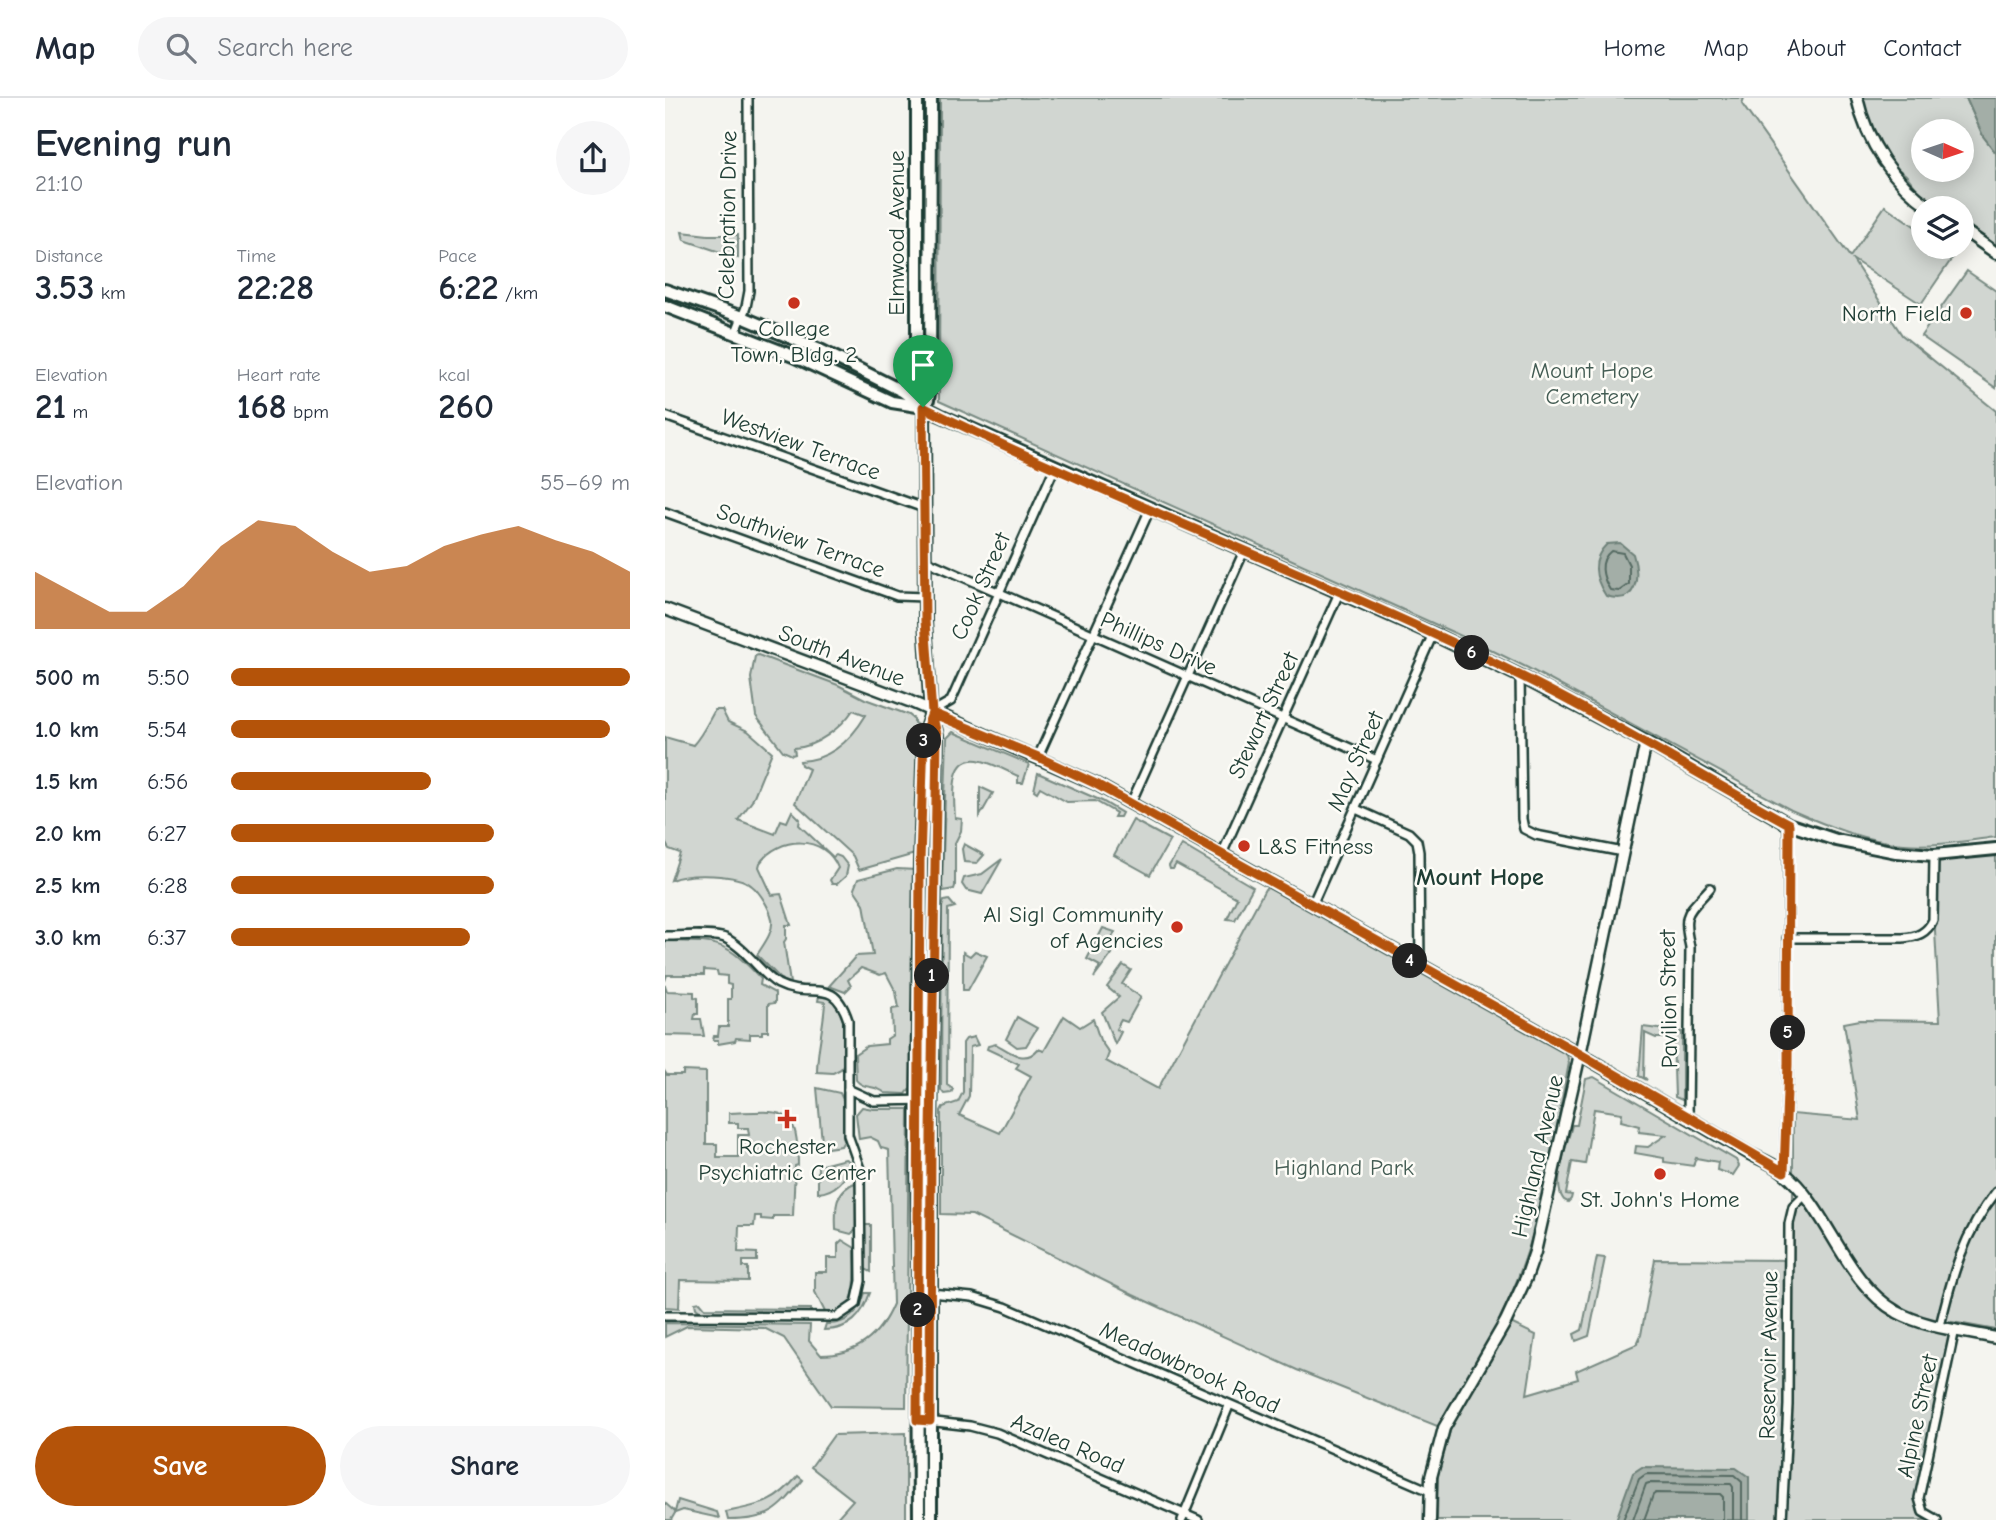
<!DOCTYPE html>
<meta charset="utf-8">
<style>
:root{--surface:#fff;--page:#f6f6f7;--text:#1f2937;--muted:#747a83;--line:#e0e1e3;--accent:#b45309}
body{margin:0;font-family:"Comic Neue",sans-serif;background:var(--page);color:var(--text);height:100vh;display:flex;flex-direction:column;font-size:26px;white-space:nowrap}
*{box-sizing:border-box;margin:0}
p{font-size:23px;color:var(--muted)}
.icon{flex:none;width:38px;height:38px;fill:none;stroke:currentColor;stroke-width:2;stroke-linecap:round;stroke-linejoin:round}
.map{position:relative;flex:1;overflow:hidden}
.details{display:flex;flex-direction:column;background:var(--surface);width:665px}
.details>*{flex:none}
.needle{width:46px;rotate:93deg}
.fabs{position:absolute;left:1246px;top:21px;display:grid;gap:14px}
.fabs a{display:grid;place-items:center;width:63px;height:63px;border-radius:50%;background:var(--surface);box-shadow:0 4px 18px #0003;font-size:35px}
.pin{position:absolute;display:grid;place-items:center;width:60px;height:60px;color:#fff;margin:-72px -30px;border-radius:50% 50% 50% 0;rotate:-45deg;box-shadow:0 0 7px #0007}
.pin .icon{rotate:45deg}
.km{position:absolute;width:35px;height:35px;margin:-18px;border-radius:50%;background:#222;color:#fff;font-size:19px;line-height:35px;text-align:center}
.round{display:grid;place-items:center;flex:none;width:74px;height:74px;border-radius:37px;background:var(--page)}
.headline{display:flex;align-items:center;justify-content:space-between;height:119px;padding:0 35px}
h1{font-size:38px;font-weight:700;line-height:52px}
.metrics{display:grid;grid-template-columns:repeat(3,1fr);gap:10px;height:119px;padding:7px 35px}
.metrics div{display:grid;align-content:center}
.metrics b{font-size:35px;font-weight:700}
.metrics small{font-size:19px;font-weight:400}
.metrics p{font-size:19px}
.chart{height:196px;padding:14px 35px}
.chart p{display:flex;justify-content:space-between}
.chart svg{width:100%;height:126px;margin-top:7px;fill:var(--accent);opacity:.7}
.primary-button{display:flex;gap:14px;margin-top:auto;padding:14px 35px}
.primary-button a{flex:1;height:80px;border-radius:42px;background:var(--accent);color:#fff;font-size:28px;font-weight:700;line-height:80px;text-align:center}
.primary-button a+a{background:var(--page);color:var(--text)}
ul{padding:0 35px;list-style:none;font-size:23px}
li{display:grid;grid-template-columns:112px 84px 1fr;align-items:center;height:52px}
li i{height:18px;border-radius:9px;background:var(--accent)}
header{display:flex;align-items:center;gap:42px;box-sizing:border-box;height:98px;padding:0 35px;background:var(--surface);border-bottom:2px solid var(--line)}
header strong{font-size:33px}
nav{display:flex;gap:38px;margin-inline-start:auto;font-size:24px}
.search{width:490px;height:63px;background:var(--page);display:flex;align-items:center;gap:18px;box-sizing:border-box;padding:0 24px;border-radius:38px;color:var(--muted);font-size:26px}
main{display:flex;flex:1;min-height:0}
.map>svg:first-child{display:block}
.green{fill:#d1d6d1;stroke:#788a82;stroke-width:2;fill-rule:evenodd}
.water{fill:#a3aea7;stroke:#6e8179;stroke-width:2}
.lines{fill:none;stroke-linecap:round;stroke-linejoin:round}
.shore{stroke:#546a62;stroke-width:2}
.street-casing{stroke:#1f3d34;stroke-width:12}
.secondary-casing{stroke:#1f3d34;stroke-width:15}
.primary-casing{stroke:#1f3d34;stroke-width:16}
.street{stroke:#fdfcf7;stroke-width:7}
.secondary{stroke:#fdfcf7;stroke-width:10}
.primary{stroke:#fdfcf7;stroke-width:10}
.route-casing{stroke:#fff;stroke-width:14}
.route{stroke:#b45309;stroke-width:9}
.poi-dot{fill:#c8321e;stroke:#fdfcf7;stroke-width:2.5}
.labels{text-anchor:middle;stroke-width:5;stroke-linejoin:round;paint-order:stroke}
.street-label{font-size:23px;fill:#1f3d34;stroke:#fdfcf7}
.poi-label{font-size:23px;fill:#1f3d34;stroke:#fdfcf7}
.park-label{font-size:23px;fill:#435c53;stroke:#fdfcf7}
.neighbourhood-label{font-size:24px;font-weight:bold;fill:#1f3d34;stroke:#fdfcf7}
</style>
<header>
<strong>Map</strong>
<div class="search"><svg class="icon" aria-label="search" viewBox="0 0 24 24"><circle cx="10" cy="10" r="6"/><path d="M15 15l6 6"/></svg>Search here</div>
<nav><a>Home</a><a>Map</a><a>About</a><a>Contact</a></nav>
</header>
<main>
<section class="details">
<div class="headline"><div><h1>Evening run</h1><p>21:10</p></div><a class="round"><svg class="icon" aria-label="share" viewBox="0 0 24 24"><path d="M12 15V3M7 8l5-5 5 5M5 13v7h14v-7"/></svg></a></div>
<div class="metrics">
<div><p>Distance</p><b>3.53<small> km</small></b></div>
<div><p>Time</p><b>22:28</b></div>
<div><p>Pace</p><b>6:22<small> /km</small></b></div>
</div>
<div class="metrics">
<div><p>Elevation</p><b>21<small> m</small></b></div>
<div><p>Heart rate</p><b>168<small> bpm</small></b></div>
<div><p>kcal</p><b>260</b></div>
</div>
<div class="chart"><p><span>Elevation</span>55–69 m</p>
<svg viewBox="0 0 160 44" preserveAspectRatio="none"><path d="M0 44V24L10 31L20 38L30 38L40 29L50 15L60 6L70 8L80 17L90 24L100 22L110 15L120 11L130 8L140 13L150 17L160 24V44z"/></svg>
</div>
<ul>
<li><b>500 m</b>5:50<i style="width:100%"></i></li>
<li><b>1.0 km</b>5:54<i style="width:95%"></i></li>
<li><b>1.5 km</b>6:56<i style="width:50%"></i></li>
<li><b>2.0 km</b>6:27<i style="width:66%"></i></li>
<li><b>2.5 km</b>6:28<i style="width:66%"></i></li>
<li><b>3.0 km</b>6:37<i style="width:60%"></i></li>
</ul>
<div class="primary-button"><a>Save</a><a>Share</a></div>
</section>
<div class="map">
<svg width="1331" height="1422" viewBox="0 0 1331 1422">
<rect width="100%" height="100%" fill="#f4f4ef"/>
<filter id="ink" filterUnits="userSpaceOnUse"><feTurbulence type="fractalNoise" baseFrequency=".0143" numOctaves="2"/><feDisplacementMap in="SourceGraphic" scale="14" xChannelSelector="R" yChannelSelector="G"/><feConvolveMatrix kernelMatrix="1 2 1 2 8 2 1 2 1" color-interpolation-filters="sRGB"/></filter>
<g filter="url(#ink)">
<g class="green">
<path d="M275,0h804l-2,6 108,153 35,-51 38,26v15h22l10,7 -34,50 -69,-45 50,76 94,76v426c-30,4 -62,10 -92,7 -39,-3 -77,-18 -113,-34l-263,-142 -49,-24 -540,-243z"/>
<path d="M1196,0h105l17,38 13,17v94l-34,-24v-15h-22l-19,-14 -15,-19 -13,-10 -19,-30zM1258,33h39v39h-39z"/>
<polygon points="17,134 43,137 73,137 73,160 19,142"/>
<polygon points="1302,173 1331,193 1331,290 1256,238"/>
<path d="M93,557l80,30 27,14 44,16 5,4v4l6,3 -5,128 -56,16 -6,-14 -58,-53 14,-34 -8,-4 -1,-4c30,-1 51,-21 66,-46l-13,-5c-11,17 -38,38 -59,38l1,6 -3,1 -9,-4 -27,-35 -5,-38 4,-22z"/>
<path d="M50,612h7l6,12 20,9 24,21 -20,49 -14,19 37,14 6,-14 6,2 5,-11 8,8 -1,6 34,32 3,-2 5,2 7,9 -2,10 -9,8h-5l-2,-4 8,-12c-13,-34 -60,-32 -78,-5l-1,4 13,28 9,-1 10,31h-5v14l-2,3 6,41 -7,-2 -26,-26c6,-10 17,-23 15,-36 -2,-10 -12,-27 -20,-33 -14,-13 -64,-13 -81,-6l9,-27 -11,-4 -4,-7v-105l28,8c10,-11 16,-25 22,-35z"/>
<path d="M288,634l76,32 -6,19h-5v-7c-11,-5 -24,-12 -36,-15 -34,-9 -28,36 -27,57l7,1 -1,12 -6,12v43l-1,3 -11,2 -1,-5 5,-148z"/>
<polygon points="373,675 437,703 457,715 455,719 449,719 451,715 430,703 402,704 375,689 372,694 369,692"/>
<polygon points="315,689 328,695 315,718"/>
<polygon points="468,722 505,742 485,777 449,757"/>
<polygon points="299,746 319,757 312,765 299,764 297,751"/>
<polygon points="517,747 588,789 570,822 562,821 572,800 511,766 508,771 505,771 504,768"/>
<path d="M1331,756v476l-44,-8 -37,176 3,15 9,7h-490l1,-45 12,-44 -153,-61 -164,-75 -161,-80 -31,-1v-103l2,-4 15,-5 5,-10v-49l3,-4 8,-2 4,8 -8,2 -1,49 -10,19 41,18 31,-57 -15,-8 3,-4 -32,-15 1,-3 8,-2c14,8 29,21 42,5l6,2 20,-35 16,11 13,-8 7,21 9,13 -3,8 52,28 107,-200 3,-1 299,167 2,8c-17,87 -28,175 -69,255l36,17 -9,59 51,-15 -2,-8 61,-27 4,-9 14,-76 138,1v-146l67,6 -16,-97 16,-3 80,1 -5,-90 2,-67 2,-4z"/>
<polygon points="337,761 317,796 301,792 297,786 299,780 317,776"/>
<path d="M232,771l19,1 -5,218 -5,6 -21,-1c-10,-9 -21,-3 -29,-13l-1,-26 12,-8 20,-2v-5l6,-4 -1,-26 7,-1 -3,-16 -10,-19 -6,2 -19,-7 -13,12 3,6 -6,6 -16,-6 27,-30 17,-1 -9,-51 -10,-15 4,-10z"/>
<polygon points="284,802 290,809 283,811 282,987 288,991 286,995 279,996 276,992 277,809 279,803"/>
<polygon points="438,830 450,834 440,853 447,856 429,880 435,868 422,861"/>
<path d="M0,843c53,1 59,-2 96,38l-1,6 15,8v10l-7,1v27h-6v3h-12v5l-14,-1 -1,3 -17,3v-4h-5l1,-4h4l1,-9h9v-28h3v-14l-4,-1v-8l-9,-1 -1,-4 -13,-1v5h-37l-2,6z"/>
<polygon points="310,853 322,858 303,892 298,892 298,854 305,858"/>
<polygon points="458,867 466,872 457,886 476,899 462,924 456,922 451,931 456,934 450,946 437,914 454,899 442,889"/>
<polygon points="0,887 2,893 29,894 29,899 33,900 33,916 30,916 29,921 36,921 39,938 0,937"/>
<path d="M154,898l18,4c7,17 13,53 4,69l-8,4 -16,-1c0,-24 7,-46 8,-70l-7,-1z"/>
<polygon points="352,919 372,930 361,948 352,949 341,941"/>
<polygon points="978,929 1017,934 1017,1002 1010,999 1008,940 991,940 980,935 979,979 982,982 974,978"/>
<path d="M18,973l23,1v72h11v13h21v-22h11l-1,-7h-10v-5h-9v-10c55,-2 69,-9 69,52l-3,1 -2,50h-20v4l-12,-1v-3h-6l-1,10h-15l-1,26 19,1v8h-14v6h5v14l-68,-1 -1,28 -14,-1v-235l2,3h16z"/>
<path d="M929,979l142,83 3,6 -6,9 -16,-5 1,-8 -22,-4 -3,8 -29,-4v-4l-29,-5 1,-7 12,1 18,-12 -27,-3 1,-6 -19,-5 1,-8 -28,-4 -9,55 -13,-2 -6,32 6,1 -1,4 -3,3 -4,-2c-13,-15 3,-55 8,-75h5l9,-46z"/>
<polygon points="152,990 175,995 179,1004 179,1043 176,1048 156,1051 151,1045 157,1044"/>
<path d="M197,1009l11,2h36l-3,298 -75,-1 -47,-68 -20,-10 -77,-2 -22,11v-14l145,2 -1,16 12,14c36,0 58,-18 72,-51l-4,-154 -8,-2 -3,-7 -8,-4 -11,2 -3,-25z"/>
<path d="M180,1061l6,3c-3,17 -17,30 -33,31v-27z"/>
<path d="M192,1084v47l-6,5 -15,-4c-1,-21 -2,-40 21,-48z"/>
<polygon points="200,1127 206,1127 206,1174 200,1171"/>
<path d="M177,1142l13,8c-1,27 8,64 -29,66l-11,-22v-20h12v-14h11v-14z"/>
<polygon points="932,1159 940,1160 924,1238 911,1243 909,1236 917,1232"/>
<path d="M200,1195h5c-8,23 -20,37 -46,37l2,-6c21,1 33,-12 39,-31z"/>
<polygon points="35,1204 40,1210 146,1211 146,1215 36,1214 31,1210 30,1205"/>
<polygon points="241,1335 241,1422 170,1422 188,1402 146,1369 169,1337"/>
<path d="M133,1378l5,4c-25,31 -33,40 -75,40l-2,-8c35,-7 48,-8 72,-36z"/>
<polygon points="13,1402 52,1414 54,1420 18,1412 10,1415 6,1422 0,1422 0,1405 10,1414"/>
</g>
<g class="water">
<polygon points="1301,0 1331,0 1331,55 1318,38"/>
<path d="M955,445l13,11c7,23 5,52 -27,42 -12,-18 -15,-37 1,-52z"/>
<polygon points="977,1369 1071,1370 1084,1379 1084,1422 951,1422 968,1375"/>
</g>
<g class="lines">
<g class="shore">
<path d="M946,453l12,2 6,12v19l-10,7 -9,-1c-8,-13 -12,-29 1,-39z"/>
<polyline points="958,1422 974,1381 981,1376 1069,1377 1077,1384 1077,1422"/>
<polyline points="968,1422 981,1386 984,1385 1066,1386 1068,1389 1068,1422"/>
<polyline points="979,1422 988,1397 991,1395 1055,1396 1058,1399 1058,1422"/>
</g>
<defs>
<g id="street">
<polyline points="71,234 81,209 84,193 83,0"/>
<polyline points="0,318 259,410"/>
<polyline points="0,414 232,498 260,499"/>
<polyline points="260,462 712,662"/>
<polyline points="855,578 857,721 859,731 871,737 958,754"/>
<polyline points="267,614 286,603 390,369"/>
<polyline points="373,659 485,411"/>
<polyline points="466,705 579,453"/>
<polyline points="691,711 744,735 752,743 754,754 755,868"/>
<polyline points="557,756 674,495"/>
<polyline points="647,807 768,536"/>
<path d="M0,838c14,0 48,-3 60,2 21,10 37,37 53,46 33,17 55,-10 70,36v115l12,34 1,112 -5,23 -19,13 -172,-1"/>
<path d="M1122,840h116c14,-1 24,-5 30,-18l1,-65"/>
<polyline points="183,991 209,1003 266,1002"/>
<path d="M1023,1019l2,-170c-8,-35 -3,-33 20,-59"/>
<polyline points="1119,1074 1123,967 1123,726"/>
<polyline points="266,1195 307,1199 340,1209 765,1393"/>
<path d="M1275,1228c12,-50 23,-92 56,-134"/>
<polyline points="262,1323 305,1328 332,1335 533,1422"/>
<polyline points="517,1422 564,1308"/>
<polyline points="1117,1422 1123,1307 1124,1126 1128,1109 1139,1098"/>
<polyline points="1272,1422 1258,1414 1254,1400 1290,1231"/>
</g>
<g id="secondary">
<path d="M1192,0c10,45 36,84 74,110"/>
<polyline points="1297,131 1331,155"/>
<path d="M0,511l244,92 187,83 484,270 170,100c10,5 24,10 33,18 47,38 59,108 114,140 29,16 67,19 99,26"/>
<polyline points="765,1422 766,1379 779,1330 841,1223 861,1180 870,1154 917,947 981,644"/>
</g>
<g id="primary">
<polyline points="252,0 252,290 257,307"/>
<polyline points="266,0 265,288 263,302 259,309 260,523 266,615 272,637 266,1036 266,1422"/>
<polyline points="0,192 77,219 155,252 237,293 259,309 275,317 768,536 855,578 981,644 1123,726 1171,742 1231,754 1269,757 1331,751"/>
<polyline points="0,208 128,258 227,304 259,309"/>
<polyline points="254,1422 252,1003 255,763 259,637 266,615"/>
</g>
</defs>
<use href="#street" class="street-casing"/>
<use href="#secondary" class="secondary-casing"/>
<use href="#primary" class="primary-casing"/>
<use href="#street" class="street"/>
<use href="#secondary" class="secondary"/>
<use href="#primary" class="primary"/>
</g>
</g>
<g class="lines" filter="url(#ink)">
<defs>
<path id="route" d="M258,309l2,214 7,92 5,21 -6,400 -1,287 -13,-1 3,-559 4,-126 8,-22 106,44 58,27 484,270 204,118 4,-107 1,-241c-90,-49 -177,-103 -268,-148 -196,-98 -402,-173 -598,-269"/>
</defs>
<use href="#route" class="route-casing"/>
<use href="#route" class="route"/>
</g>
<g class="poi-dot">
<circle cx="129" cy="205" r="7"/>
<circle cx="1301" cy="215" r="7"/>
<circle cx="579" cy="748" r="7"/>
<circle cx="512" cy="829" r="7"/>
<path d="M118.5 1010.5h7v7h7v7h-7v7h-7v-7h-7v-7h7z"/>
<circle cx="995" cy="1076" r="7"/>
</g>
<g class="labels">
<g class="street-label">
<text transform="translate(62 117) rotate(-89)" y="8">Celebration Drive</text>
<text transform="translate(231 135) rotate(-90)" y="8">Elmwood Avenue</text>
<text transform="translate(136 346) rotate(20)" y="8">Westview Terrace</text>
<text transform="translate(136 442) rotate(20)" y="8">Southview Terrace</text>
<text transform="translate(315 488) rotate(-66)" y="8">Cook Street</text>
<text transform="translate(494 545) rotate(24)" y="8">Phillips Drive</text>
<text transform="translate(177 557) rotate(21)" y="8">South Avenue</text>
<text transform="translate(598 617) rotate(-65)" y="8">Stewart Street</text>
<text transform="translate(690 663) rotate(-66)" y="8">May Street</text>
<text transform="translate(1003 901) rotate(-91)" y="8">Pavilion Street</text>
<text transform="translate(872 1058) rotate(-77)" y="8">Highland Avenue</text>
<text transform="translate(1103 1257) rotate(-89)" y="8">Reservoir Avenue</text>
<text transform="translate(525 1269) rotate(24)" y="8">Meadowbrook Road</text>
<text transform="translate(1252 1318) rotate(-78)" y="8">Alpine Street</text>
<text transform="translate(403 1345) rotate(23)" y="8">Azalea Road</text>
</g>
<g class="poi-label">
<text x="1287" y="223" text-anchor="end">North Field</text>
<text x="129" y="238">College<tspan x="129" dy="26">Town, Bldg. 2</tspan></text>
<text x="593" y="756" text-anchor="start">L&amp;S Fitness</text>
<text x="498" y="824" text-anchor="end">Al Sigl Community<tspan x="498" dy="26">of Agencies</tspan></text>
<text x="122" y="1056">Rochester<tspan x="122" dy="26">Psychiatric Center</tspan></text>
<text x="995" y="1109">St. John's Home</text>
</g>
<g class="park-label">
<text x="927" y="280">Mount Hope<tspan x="927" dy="26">Cemetery</tspan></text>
<text x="679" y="1077">Highland Park</text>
</g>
<g class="neighbourhood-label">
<text x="815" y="787">Mount Hope</text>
</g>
</g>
</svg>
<div class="fabs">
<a><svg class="needle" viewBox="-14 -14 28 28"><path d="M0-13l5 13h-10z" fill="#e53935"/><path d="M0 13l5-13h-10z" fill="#747a83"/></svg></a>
<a><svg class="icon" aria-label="layers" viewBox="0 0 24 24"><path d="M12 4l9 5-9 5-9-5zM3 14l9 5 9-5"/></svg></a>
</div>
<div class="pin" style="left:258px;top:309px;background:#1e9e55"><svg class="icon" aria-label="arrive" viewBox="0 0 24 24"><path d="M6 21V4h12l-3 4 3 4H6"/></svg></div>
<b class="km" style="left:267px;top:878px">1</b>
<b class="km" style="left:253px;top:1212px">2</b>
<b class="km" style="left:259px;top:643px">3</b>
<b class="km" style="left:745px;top:863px">4</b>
<b class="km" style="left:1123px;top:935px">5</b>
<b class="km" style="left:807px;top:555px">6</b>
</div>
</main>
